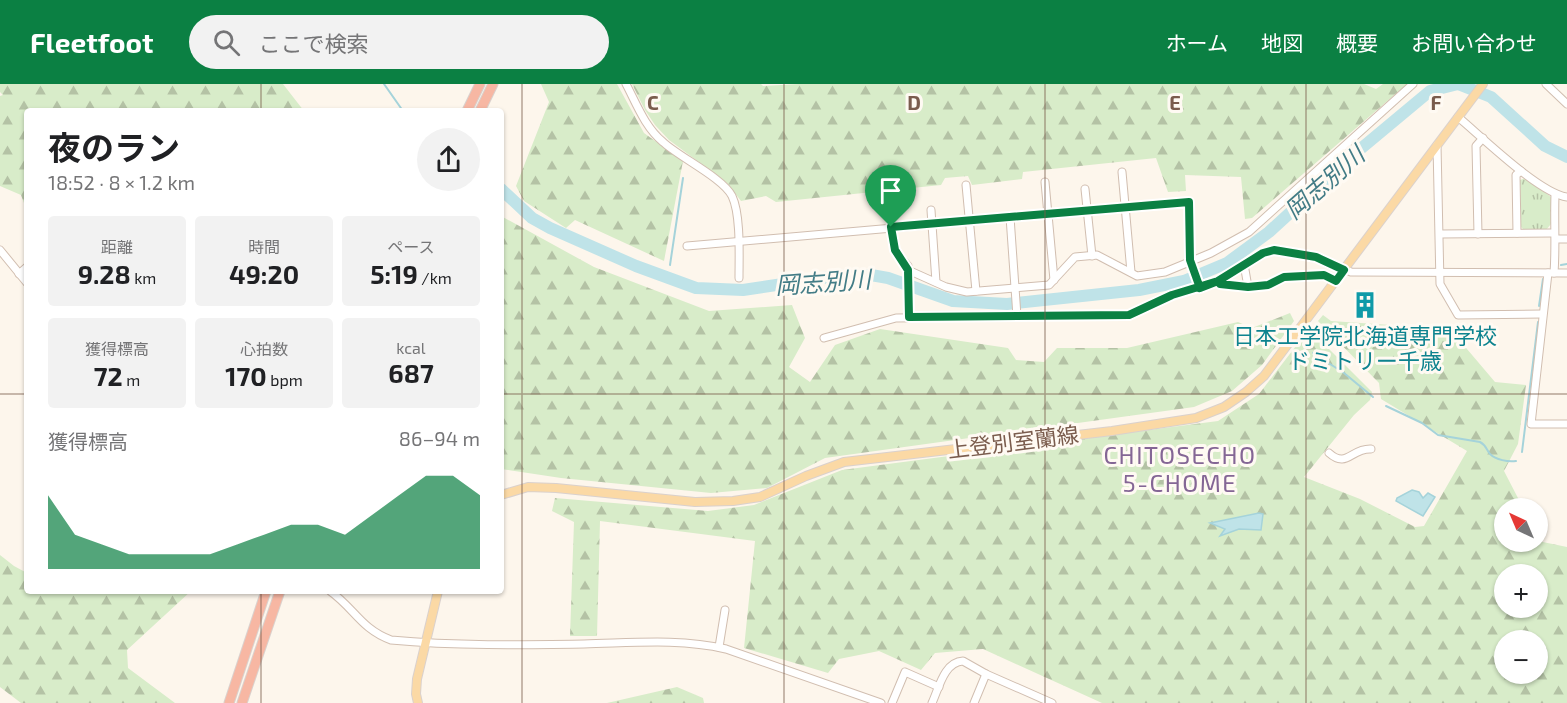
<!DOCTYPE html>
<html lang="ja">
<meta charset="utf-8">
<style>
:root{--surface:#fff;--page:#f2f2f2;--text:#202124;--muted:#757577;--accent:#0b8043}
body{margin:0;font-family:"Exo 2","Noto Sans JP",sans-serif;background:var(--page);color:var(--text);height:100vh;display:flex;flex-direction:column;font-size:22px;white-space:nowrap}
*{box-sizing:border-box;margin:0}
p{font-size:20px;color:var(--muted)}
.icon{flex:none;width:33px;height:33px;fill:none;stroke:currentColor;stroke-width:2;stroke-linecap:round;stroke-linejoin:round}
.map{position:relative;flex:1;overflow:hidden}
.details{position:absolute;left:24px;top:24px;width:480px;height:486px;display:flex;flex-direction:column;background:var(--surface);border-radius:6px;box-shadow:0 2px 4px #0004}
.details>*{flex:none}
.needle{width:39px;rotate:316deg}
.controls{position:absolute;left:1494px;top:414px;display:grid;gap:12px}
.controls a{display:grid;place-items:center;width:54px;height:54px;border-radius:50%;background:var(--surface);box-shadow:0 2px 4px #0004;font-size:30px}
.pin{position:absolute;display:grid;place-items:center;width:51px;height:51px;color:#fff;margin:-62px -26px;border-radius:50% 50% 50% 0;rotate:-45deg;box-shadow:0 0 6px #0007}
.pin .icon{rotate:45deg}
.round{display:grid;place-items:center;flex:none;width:63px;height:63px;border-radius:32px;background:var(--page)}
.head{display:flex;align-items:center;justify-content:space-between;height:102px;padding:0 24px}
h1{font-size:33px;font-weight:700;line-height:45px}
.figures{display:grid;grid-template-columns:repeat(3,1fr);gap:9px;height:102px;padding:6px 24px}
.figures div{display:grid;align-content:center;border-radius:6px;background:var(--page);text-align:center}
.figures b{font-size:26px;font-weight:700}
.figures small{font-size:16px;font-weight:400}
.figures p{font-size:16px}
.chart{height:168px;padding:12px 24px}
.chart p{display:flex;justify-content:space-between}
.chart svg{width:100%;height:108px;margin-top:6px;fill:var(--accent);opacity:.7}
header{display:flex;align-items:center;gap:36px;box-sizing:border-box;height:84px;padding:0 30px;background:var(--accent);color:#fff}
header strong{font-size:28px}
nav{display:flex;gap:33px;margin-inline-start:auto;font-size:21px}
.search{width:420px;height:54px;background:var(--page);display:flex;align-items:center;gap:15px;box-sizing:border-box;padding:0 21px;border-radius:33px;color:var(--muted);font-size:22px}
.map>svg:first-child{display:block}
.grass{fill:url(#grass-tufts)}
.forest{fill:url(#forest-firs);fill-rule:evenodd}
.water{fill:#bfe3e8;stroke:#a5d3da;stroke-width:1.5}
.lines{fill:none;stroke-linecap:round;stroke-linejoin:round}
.stream{stroke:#a5d3da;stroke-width:2}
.river{stroke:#bfe3e8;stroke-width:12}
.minor-casing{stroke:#d1beb0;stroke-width:9}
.major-casing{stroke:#dad1cd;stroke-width:10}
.highway-casing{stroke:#dad1cd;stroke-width:11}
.minor{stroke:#fff;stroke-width:7}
.major{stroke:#fbd9a5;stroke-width:8}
.highway{stroke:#f7b7a3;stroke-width:9}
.route-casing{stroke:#fff;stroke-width:12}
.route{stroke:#0b8043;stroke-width:8}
.grid{fill:none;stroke:#7a5c4d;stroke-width:1.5;stroke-opacity:0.55}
.labels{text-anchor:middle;stroke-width:6;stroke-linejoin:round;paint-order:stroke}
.culture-label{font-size:22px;fill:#0d838f;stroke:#fffaf3}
.street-label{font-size:22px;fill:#7a5c4d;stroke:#fffaf3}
.water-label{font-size:24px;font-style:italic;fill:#437c86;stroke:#fffaf3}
.neighbourhood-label{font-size:24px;letter-spacing:1.5px;fill:#846695;stroke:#fffaf3}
.grid-label{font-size:20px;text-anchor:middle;font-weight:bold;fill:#7a5c4d;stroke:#fffaf3;stroke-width:6;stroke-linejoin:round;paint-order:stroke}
</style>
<header>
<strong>Fleetfoot</strong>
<div class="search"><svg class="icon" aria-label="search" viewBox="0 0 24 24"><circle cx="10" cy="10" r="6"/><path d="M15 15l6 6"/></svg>ここで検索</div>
<nav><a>ホーム</a><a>地図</a><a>概要</a><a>お問い合わせ</a></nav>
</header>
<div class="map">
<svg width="1567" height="619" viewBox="0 0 1567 619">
<defs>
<pattern id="grass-tufts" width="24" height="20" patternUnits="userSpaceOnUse" patternTransform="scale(1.5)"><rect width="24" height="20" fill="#d8ecc9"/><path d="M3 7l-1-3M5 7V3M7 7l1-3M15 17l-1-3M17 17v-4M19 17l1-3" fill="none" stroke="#b4c2a5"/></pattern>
<pattern id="forest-firs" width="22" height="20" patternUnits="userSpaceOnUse" patternTransform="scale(1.5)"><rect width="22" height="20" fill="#d8ecc9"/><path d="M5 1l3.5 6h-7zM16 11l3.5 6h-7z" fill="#b4c2a5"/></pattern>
</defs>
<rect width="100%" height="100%" fill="#fdf6ec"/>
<polygon class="grass" points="1526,94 1551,113 1551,140 1546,146 1524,146 1521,143 1520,96"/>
<g class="forest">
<polygon points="0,0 283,0 304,27 27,27 27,127 21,111 0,102 0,12 3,11 0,8"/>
<polygon points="541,0 617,0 644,49 683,77 664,177 575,136 566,144 524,117 516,102 549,18"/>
<polygon points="632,0 761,0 763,2 799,0 1364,0 1376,5 1383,0 1407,0 1252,134 1245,135 1241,93 1185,91 1186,107 1168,108 1156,74 1023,88 1022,95 972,101 968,92 945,94 941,101 776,118 766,112 741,117 727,99 669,56 655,41 645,26"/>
<polygon points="501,132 594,183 709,227 792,221 805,254 789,283 810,298 835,261 880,245 1008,264 1016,276 1044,278 1057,264 1127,264 1238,238 1252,244 1290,229 1294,237 1262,281 1232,307 1194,323 825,374 767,404 711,409 561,394 501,385"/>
<path d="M1323,231l8,6 119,8 45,53 31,3 -8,59 -14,27 15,29 -1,8h-14v34l34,-1 29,6v156h-465l-119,-54 -48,4 -14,17 -42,-19 -40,8 -11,14 -84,-25 11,-107 -155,-20 -3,115h-27l4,-114 -22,-11 3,-13 153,13 46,-6 88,-35 376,-49 41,-27 50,-65 63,63 -2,8 -16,15 -50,62 56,22 55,28 9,-1 43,-75 -86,-52 -2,-16 -61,-62zM1504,490h34v34h-34zM1504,556h34v34h-34z"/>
<polygon points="0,471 14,482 27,489 27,507 191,507 127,566 128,584 175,619 21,619 0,603"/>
<polygon points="677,603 703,614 704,619 607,619"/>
</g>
<g class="water">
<polygon points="1412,406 1419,408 1423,414 1428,409 1435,413 1423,432 1396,417 1397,414"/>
<polygon points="1259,429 1263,430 1261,446 1239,445 1220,452 1225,445 1210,439"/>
</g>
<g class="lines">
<g class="stream">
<polyline points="384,0 403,27"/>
<polyline points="670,181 683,94"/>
<polyline points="1561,181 1567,180"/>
<polyline points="1539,222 1543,195"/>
<polyline points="1313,269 1344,289 1373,313"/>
<path d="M1386,322l36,17 16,12 42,7c6,3 6,7 10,12 6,6 18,8 26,7"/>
<polyline points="1522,368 1538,238"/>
</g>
<g class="river">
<polyline points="1458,0 1491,13 1545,62 1567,73"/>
<polyline points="501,105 532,134 550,144 636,182 696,204 743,206 836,192 871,191 888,194 953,217 1007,220 1139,206 1184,197 1227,179 1269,148 1352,72 1430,7 1458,0"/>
</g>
<defs>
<g id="minor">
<path d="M626,0c11,21 19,43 37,58 16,15 60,36 69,54 9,19 7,60 7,82"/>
<polyline points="1546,0 1567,20"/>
<path d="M1458,33c24,20 81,76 109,80"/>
<polyline points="1437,61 1440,200 1458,231 1542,230"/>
<polyline points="1122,88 1131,188"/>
<polyline points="1045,98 1054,196"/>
<polyline points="966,101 976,207"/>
<polyline points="1085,105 1092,172"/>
<polyline points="931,126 936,198"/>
<polyline points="1010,133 1017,232"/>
<polyline points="891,143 895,167 908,182 909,233"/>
<polyline points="1517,149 1516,91 1521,87"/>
<polyline points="1440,150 1553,149"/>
<polyline points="1478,150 1476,62 1483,54"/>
<polyline points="1556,155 1567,155"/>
<polyline points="687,162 1189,118 1190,176 1200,204"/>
<polyline points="0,166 27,199"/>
<polyline points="1244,180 1248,203"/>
<polyline points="908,186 946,203 967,208 1049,201 1075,173 1097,171 1137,192 1165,188 1211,169 1249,148 1413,0"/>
<polyline points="1548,189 1531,340 1567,340"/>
<path d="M1554,189c2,-27 0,-51 1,-78"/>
<polyline points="19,190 27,183"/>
<polyline points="1218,197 1220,200 1248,203 1268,201 1284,193 1324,191 1336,197"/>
<polyline points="824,254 896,234 1129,231 1172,211 1218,197 1263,169 1274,166 1316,173 1351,188 1567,189"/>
<path d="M1329,369c18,16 22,-5 42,-4"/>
<path d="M330,507c24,17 31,38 61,49 65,6 129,5 193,4 48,-1 95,-6 142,5l155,54"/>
<polyline points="719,563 725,526"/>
<polyline points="892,619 905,588 939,603"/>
<path d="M932,619c7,-15 12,-41 31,-42l23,13 66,29"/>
<polyline points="974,619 986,590"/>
</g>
<g id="major">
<polyline points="501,411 528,403 556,404 695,418 733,417 760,413 806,392 844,378 1112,347 1196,334 1224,323 1246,308 1264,292 1483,0"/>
<polyline points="418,619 416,610 417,595 438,507"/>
</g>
<g id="highway">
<polyline points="467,27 480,0"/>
<polyline points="480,27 493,0"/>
<polyline points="229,619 266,507"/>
<polyline points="242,619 280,507"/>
</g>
</defs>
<use href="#minor" class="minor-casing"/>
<use href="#major" class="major-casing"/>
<use href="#highway" class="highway-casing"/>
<use href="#minor" class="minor"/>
<use href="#major" class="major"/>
<use href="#highway" class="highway"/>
</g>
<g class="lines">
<defs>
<polyline id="route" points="891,143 895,166 908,186 909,233 1129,231 1172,211 1218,197 1220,200 1248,203 1268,201 1284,193 1324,191 1336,197 1344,186 1316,173 1274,166 1263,169 1218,197 1200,204 1190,176 1189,118 891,143"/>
</defs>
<use href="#route" class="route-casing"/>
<use href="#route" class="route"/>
</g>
<path class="grid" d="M261,0v27M522,0v619M784,0v619M1045,0v619M1306,0v619M0,310h27M501,310h1066M261,507v112"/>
<defs>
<symbol id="building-bare" viewBox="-9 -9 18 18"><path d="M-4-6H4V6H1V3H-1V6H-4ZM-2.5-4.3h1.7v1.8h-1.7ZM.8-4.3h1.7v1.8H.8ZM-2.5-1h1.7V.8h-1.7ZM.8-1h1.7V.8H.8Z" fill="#0f9aa8" stroke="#fffaf3" stroke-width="2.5" paint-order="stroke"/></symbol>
</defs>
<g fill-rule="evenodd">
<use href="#building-bare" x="1346" y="202" width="38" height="38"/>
</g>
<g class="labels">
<g class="culture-label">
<text x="1365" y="260">日本工学院北海道専門学校<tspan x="1365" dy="25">ドミトリー千歳</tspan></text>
</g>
<g class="street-label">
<text transform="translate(1013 358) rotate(-7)" y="8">上登別室蘭線</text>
</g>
<g class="water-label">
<text transform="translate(1325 99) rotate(-41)" y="8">岡志別川</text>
<text transform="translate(823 199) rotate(-4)" y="8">岡志別川</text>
</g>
<g class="neighbourhood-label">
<text x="1180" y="380">CHITOSECHO<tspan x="1180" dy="28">5-CHOME</tspan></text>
</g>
</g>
<g class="grid-label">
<text x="653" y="26">C</text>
<text x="914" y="26">D</text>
<text x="1175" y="26">E</text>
<text x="1436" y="26">F</text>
</g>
</svg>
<div class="controls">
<a><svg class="needle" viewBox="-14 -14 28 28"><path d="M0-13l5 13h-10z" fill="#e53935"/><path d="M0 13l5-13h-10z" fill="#757577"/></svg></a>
<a>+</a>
<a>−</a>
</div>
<div class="pin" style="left:891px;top:143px;background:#1e9e55"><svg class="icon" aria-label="arrive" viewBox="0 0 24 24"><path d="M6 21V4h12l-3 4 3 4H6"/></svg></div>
<section class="details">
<div class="head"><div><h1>夜のラン</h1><p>18:52 · 8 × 1.2 km</p></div><a class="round"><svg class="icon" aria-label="share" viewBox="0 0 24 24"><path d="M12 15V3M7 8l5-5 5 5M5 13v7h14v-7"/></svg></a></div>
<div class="figures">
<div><p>距離</p><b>9.28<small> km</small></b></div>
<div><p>時間</p><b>49:20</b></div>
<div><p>ペース</p><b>5:19<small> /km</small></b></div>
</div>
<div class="figures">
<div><p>獲得標高</p><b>72<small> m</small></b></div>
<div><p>心拍数</p><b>170<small> bpm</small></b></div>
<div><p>kcal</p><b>687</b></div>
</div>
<div class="chart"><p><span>獲得標高</span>86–94 m</p>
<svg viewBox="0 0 160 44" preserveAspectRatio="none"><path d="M0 44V14L10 30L20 34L30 38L40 38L50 38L60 38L70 34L80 30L90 26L100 26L110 30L120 22L130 14L140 6L150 6L160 14V44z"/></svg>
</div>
</section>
</div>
